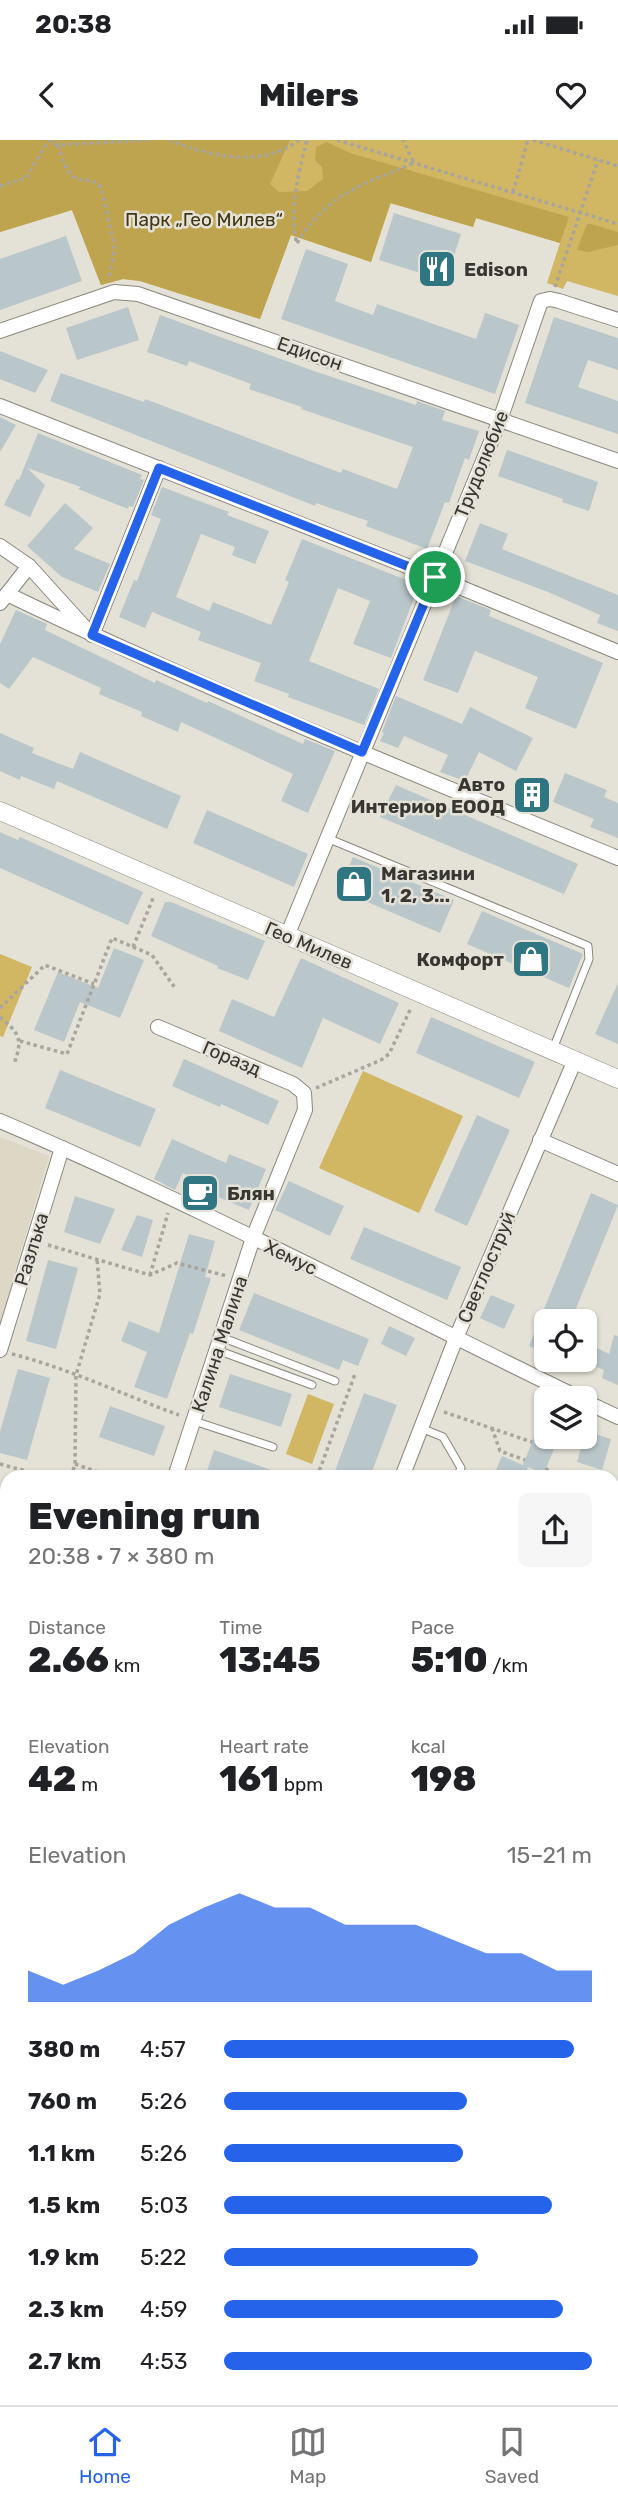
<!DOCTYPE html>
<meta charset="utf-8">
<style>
:root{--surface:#fff;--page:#f6f6f6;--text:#202124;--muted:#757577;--line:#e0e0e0;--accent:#2563eb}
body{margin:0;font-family:Rubik,sans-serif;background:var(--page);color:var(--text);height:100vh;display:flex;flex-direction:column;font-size:26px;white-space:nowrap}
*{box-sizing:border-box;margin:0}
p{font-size:23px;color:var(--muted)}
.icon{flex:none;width:38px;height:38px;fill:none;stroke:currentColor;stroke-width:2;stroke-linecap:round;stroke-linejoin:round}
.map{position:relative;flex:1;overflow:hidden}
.sheet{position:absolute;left:0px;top:1330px;width:620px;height:936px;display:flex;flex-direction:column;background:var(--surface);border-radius:21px 21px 0 0;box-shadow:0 2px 5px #0004}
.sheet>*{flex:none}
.controls{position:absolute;left:534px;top:1169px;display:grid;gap:14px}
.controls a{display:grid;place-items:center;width:63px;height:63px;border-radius:10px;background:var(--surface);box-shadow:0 2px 5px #0004;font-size:35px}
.pin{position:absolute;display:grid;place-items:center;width:60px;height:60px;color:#fff;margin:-30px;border:4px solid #fff;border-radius:50%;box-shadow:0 2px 7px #0007}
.round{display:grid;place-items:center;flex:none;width:74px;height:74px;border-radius:10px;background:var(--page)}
.headline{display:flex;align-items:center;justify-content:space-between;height:119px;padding:0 28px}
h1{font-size:38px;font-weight:800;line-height:52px}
.metrics{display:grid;grid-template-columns:repeat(3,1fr);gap:10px;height:119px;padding:7px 28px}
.metrics div{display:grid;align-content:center}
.metrics b{font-size:35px;font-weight:800}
.metrics small{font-size:19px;font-weight:400}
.metrics p{font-size:19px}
.chart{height:196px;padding:14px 28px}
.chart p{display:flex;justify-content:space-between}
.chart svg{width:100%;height:126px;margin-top:7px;fill:var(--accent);opacity:.7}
ul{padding:0 28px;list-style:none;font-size:23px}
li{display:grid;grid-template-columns:112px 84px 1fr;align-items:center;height:52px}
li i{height:18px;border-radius:9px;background:var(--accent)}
.status{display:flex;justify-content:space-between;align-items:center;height:49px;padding:0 35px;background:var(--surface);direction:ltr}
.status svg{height:19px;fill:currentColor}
header{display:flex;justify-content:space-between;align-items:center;height:91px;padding:0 28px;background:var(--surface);font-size:32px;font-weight:800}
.dock{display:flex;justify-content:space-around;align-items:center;height:98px;border-top:2px solid var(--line);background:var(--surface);font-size:19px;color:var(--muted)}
.dock a{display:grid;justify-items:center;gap:4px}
.dock .selected{color:var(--accent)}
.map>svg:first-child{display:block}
.built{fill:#ddd7c5}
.green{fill:#d1b664}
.forest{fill:#bfa450}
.building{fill:#bac7ca}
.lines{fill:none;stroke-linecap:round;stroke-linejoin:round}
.service-casing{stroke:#8a877e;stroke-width:9}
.minor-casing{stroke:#8a877e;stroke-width:16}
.tertiary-casing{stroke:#8a877e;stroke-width:19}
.secondary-casing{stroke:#8a877e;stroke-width:21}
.path{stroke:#a7a59c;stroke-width:3.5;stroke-dasharray:3.5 3.5;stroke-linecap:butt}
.service{stroke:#fff;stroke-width:7}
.minor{stroke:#fff;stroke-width:14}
.tertiary{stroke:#fff;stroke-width:18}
.secondary{stroke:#e5dcc1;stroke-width:19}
.tram{stroke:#716f68;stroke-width:2}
.route-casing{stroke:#fff;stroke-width:14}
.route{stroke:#2563eb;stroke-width:9}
.labels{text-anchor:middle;stroke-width:5;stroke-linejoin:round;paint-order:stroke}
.park-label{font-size:19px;fill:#423712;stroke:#e4e1d6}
.poi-label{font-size:19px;font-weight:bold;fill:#383632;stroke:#e4e1d6;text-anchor:start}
.street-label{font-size:19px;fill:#383632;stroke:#e4e1d6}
</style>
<div class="status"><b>20:38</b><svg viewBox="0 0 49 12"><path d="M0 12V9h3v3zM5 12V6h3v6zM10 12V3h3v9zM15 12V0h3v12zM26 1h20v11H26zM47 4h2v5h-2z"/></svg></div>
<header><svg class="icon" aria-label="back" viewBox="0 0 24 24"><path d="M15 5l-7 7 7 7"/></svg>Milers<svg class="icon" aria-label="heart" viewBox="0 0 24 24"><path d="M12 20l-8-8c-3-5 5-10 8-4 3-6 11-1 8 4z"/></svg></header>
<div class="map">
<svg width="618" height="2265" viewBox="0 0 618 2265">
<rect width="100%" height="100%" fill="#e4e1d6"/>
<polygon class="built" points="0,997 49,1016 0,1183"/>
<g class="green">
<polygon points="0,0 618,0 618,156 567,141 563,149 547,143 560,103 476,78 473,87 391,63 371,122 291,95 260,179 140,141 123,139 101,145 72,70 0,92"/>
<polygon points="0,814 32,827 3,897 0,896"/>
<polygon points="363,931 463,976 419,1073 319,1028"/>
<polygon points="308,1254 334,1264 312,1324 286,1314"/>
</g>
<g class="forest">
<polygon points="0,0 290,0 270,44 279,52 307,51 323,39 322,27 315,20 316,7 327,2 350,13 569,77 560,103 476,78 473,87 390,63 371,122 291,95 260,179 140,141 123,139 101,145 72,70 0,92"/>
<polygon points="587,84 591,84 618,92 618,105 588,112 577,110"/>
</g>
<g class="building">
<polygon points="394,73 461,94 446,141 379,120"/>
<polygon points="66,96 82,141 0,170 0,119"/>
<polygon points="306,109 348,124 335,161 373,175 377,164 476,199 485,173 519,185 495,254 281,179"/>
<polygon points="128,167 139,200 77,220 66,188"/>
<polygon points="160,175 314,231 416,265 417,261 445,271 442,280 479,291 469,320 465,318 449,363 445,362 427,409 366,386 368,381 316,363 315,366 50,261 61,233 144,262 145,259 341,333 343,329 397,349 413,307 301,269 302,267 249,249 251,244 189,221 187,226 147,212"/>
<polygon points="554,177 618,198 618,230 588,220 578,247 618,261 618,294 525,263"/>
<polygon points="0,211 48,230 35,253 0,239"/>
<polygon points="0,277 16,285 0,312"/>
<polygon points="38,293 142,335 140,339 144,340 133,367 129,366 128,369 78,349 81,347 27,328 45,345 30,377 4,365 17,339 19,340"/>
<polygon points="507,310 598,342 589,371 562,362 563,359 498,336"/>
<polygon points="162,347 229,372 227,375 269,391 255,424 232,415 235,407 201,394 176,457 209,471 213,462 271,485 289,442 285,440 302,399 419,445 391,518 353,504 370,461 338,448 309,521 379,549 364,585 288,557 289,554 254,541 261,523 198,500 201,492 152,472 145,488 119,477 134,440 137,441 161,379 151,375"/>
<polygon points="65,363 93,388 74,409 110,424 98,452 62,437 27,406"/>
<polygon points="480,383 508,394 502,409 618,455 618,491 597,483 600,475 548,452 465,421"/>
<polygon points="456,456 491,470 489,476 603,523 576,589 525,568 538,537 475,511 458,553 423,540"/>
<polygon points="16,470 47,484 45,490 155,543 156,540 207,563 208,561 303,604 305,599 335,611 308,673 281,661 293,634 181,582 178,592 141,576 142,572 99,554 101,548 33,517 9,549 0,543 0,504"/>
<polygon points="396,556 462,584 470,567 533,598 516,631 479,612 465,641 440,632 448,615 404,596 398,608 380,601 384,593 382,592"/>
<polygon points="0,593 34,608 32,613 73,629 80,612 181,656 167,689 57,641 54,649 21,636 20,640 0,631"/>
<polygon points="565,633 607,650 604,657 618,663 618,698 590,687 594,679 553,662"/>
<polygon points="526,643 545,650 539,667 518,659"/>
<polygon points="396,645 578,724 564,754 380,677"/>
<polygon points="207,670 308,714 294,747 193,703"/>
<polygon points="0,692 18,700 20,697 143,752 128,785 0,728"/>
<polygon points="353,717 454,760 440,793 339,750"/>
<polygon points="165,762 171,762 265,801 248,840 217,828 218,826 151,796"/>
<polygon points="482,771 583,814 569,848 467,804"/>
<polygon points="114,808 144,820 120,878 80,862 64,902 34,890 58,832 98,848"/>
<polygon points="301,818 399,863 380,904 323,878 302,928 219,891 232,859 274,877"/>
<polygon points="618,843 618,904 595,894"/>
<polygon points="431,877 535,922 519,958 416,913"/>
<polygon points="184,919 279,961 268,985 221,964 220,967 172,946"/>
<polygon points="60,930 156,969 140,1007 45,968"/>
<polygon points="477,975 510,990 467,1086 434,1071"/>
<polygon points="172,999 226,1023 229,1014 266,1029 249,1070 213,1055 216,1048 183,1033 175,1050 154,1039"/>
<polygon points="289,1041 344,1066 330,1096 275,1070"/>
<polygon points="591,1053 618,1065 571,1181 546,1181 546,1213 529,1206"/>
<polygon points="75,1056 115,1069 100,1104 64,1092"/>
<polygon points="137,1075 153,1080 142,1117 121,1110"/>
<polygon points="364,1087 461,1127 447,1160 350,1119"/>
<polygon points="189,1094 215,1101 205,1137 211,1138 193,1194 190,1193 167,1259 134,1247 147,1212 121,1201 129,1181 159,1193"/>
<polygon points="48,1120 78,1128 56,1209 26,1201"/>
<polygon points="254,1153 369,1199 358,1226 343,1220 339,1230 239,1190"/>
<polygon points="491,1155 515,1165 504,1189 480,1178"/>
<polygon points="389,1186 415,1198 406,1216 381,1204"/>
<polygon points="614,1195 618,1196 618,1245 602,1238 604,1230 583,1222 591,1205 609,1214"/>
<polygon points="18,1229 50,1238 27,1320 0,1313 0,1292"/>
<polygon points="230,1234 292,1254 281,1287 219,1267"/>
<polygon points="364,1253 397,1265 370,1337 350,1337 335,1331"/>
<polygon points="110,1266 165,1286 154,1316 99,1297"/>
<polygon points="545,1269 546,1297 559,1297 544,1333 528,1327 524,1337 493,1337 502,1316 523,1325"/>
<polygon points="586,1291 611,1299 602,1330 577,1322"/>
<polygon points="214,1310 286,1335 286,1337 205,1337"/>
</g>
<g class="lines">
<defs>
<g id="service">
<polyline points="327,698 588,806 589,819 553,909"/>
<polyline points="221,1197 335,1241"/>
<polyline points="217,1210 312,1245"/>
<polyline points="194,1281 273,1307"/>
<polyline points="421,1288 443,1297 461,1328 457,1337"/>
<polyline points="612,1366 618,1348"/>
<polyline points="612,1373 618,1375"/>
<polyline points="0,1858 7,1854"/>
<polyline points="341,2265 342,2259"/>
</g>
<g id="minor">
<polyline points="0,191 114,152 138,154 618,321"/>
<polyline points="0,266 435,437 618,512"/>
<polyline points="0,406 29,426 86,489"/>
<path d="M7,454c200,96 406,180 611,264"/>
<polyline points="0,463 29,426"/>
<polyline points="92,495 159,328"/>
<polyline points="287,796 500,280 541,161 550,159 559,161 618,180"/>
<polyline points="158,887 293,944 304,953 305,970 253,1098 175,1337"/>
<path d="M0,981c197,84 387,184 579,277"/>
<polyline points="540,1000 618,1034"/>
<polyline points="0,1210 62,1008"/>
<polyline points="584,1261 618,1277"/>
<polyline points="402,1337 456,1198 575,920"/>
<polyline points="612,1567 618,1552"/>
<polyline points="0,1577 7,1582"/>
<polyline points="612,1648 618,1650"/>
<polyline points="0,1709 7,1702"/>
<polyline points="612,1822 618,1824"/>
<polyline points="612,1885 618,1869"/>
<polyline points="0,2121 7,2122"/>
<polyline points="97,2259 98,2265"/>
<polyline points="484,2265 485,2259"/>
</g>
<polyline id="tertiary" points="0,671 618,939"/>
<g id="secondary">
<polyline points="0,1935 7,1946"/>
<polyline points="0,1985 7,1995"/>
<polyline points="612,2201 618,2202"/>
<polyline points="612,2226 618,2227"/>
</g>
</defs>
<use href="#service" class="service-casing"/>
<use href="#minor" class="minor-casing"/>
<use href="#tertiary" class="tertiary-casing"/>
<use href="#secondary" class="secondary-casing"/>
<g class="path">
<polyline points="49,0 58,5 150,0"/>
<path d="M169,0c40,16 92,29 130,0"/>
<polyline points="337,0 618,84"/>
<polyline points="533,0 618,26"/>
<path d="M58,5c7,20 9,38 34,35l9,7 14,61 -6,31"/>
<polyline points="0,46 26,38 49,0"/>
<polyline points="513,52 528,0"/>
<path d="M296,101c-5,-40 1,-62 11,-101"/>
<path d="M297,103c31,-50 65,-58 117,-80l-11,-23"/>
<polyline points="555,147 598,20"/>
<polyline points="133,807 154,756"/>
<polyline points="0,868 45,825 94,844"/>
<path d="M0,877c20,17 23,22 14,47"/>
<polyline points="20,901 67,914 112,798 152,815 175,848"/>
<polyline points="316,948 381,920 389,914 411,868"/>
<polyline points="48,1105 150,1135 177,1123 227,1136"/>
<polyline points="150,1135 168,1073"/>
<path d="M12,1214c58,15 112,41 167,61"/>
<polyline points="444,1272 532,1302"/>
<polyline points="492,1288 500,1311 525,1320"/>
<polyline points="0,1324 48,1337"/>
<polyline points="75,1324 112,1337"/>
<polyline points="546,1328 552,1337"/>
<polyline points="71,1337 75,1324 76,1235 100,1154 97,1119"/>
<polyline points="317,1337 355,1234"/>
<polyline points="0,1372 7,1376"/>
</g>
<use href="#service" class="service"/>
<use href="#minor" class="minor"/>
<use href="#tertiary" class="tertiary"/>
<use href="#secondary" class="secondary"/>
<g class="tram">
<polyline points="0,1967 7,1977"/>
<polyline points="612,2209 618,2210"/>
</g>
</g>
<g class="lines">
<defs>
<polygon id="route" points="159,328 435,437 362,612 92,495"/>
</defs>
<use href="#route" class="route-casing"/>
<use href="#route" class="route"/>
</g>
<defs>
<symbol id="restaurant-square" viewBox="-11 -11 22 22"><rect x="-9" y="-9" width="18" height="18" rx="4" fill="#2f7582" stroke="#e4e1d6"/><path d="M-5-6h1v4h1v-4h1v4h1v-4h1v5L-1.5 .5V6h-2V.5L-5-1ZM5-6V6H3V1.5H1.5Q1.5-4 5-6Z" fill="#fff"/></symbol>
<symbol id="building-square" viewBox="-11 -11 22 22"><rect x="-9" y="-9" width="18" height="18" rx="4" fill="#2f7582" stroke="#e4e1d6"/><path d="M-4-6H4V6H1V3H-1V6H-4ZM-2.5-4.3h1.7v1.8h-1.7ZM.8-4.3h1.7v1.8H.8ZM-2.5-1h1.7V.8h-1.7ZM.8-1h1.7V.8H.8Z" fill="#fff"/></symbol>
<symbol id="shop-square" viewBox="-11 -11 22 22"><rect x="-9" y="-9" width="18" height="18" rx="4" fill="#2f7582" stroke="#e4e1d6"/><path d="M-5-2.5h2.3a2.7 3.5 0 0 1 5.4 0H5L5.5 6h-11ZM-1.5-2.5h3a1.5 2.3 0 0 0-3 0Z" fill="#fff"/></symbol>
<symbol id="cafe-square" viewBox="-11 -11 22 22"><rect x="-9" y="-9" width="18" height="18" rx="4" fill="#2f7582" stroke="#e4e1d6"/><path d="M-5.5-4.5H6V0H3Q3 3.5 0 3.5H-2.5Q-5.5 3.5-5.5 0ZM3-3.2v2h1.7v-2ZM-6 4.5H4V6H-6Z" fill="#fff"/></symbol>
</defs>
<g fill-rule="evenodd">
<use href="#restaurant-square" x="415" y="107" width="44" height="44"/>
<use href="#building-square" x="510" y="633" width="44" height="44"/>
<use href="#shop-square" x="332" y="722" width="44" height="44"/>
<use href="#shop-square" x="509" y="797" width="44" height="44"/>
<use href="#cafe-square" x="178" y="1031" width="44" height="44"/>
</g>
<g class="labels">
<g class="park-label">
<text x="204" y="86">Парк „Гео Милев“</text>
</g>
<g class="poi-label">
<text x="464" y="136">Edison</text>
<text x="505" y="651" text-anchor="end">Авто<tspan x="505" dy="22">Интериор ЕООД</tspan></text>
<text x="381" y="740">Магазини<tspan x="381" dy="22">1, 2, 3...</tspan></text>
<text x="504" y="826" text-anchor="end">Комфорт</text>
<text x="227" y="1060">Блян</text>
</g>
<g class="street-label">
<text transform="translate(310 213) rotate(19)" y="7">Едисон</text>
<text transform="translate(481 324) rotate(-68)" y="7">Трудолюбие</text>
<text transform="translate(309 805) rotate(23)" y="7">Гео Милев</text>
<text transform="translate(232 918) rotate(23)" y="7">Горазд</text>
<text transform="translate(31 1109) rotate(-73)" y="7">Разлъка</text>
<text transform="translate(291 1117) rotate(26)" y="7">Хемус</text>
<text transform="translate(486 1127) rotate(-67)" y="7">Светлоструй</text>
<text transform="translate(219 1204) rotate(-72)" y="7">Калина Малина</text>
</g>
</g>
</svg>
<div class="controls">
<a><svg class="icon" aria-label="locate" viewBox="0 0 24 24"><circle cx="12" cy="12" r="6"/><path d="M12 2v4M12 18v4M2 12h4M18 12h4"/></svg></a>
<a><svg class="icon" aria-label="layers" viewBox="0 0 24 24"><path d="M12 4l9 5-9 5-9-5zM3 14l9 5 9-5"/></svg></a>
</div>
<div class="pin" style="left:435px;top:437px;background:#1e9e55"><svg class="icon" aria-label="arrive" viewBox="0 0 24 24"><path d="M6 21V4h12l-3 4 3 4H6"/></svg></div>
<section class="sheet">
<div class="headline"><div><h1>Evening run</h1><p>20:38 · 7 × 380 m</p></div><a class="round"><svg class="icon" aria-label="share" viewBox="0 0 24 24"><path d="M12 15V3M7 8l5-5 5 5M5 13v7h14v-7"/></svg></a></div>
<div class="metrics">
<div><p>Distance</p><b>2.66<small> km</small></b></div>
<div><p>Time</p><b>13:45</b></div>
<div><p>Pace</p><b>5:10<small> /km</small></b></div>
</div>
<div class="metrics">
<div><p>Elevation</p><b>42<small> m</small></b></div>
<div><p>Heart rate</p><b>161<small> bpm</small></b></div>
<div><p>kcal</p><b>198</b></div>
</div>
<div class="chart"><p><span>Elevation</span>15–21 m</p>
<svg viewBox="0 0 160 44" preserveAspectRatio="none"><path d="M0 44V33L10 38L20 33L30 27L40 17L50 11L60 6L70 11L80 11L90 17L100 17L110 17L120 22L130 27L140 27L150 33L160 33V44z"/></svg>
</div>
<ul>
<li><b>380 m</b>4:57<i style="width:95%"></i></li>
<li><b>760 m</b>5:26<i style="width:66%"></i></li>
<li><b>1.1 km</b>5:26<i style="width:65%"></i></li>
<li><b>1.5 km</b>5:03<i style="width:89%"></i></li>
<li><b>1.9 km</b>5:22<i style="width:69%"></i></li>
<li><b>2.3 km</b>4:59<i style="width:92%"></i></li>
<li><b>2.7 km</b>4:53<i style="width:100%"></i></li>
</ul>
</section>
</div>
<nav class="dock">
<a class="selected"><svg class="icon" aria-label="home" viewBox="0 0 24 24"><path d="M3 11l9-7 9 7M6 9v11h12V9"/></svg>Home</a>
<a><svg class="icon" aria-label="map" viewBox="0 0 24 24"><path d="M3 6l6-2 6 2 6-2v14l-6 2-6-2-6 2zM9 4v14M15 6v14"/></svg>Map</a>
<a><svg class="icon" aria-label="saved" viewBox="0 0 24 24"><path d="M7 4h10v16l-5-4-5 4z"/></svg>Saved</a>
</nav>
